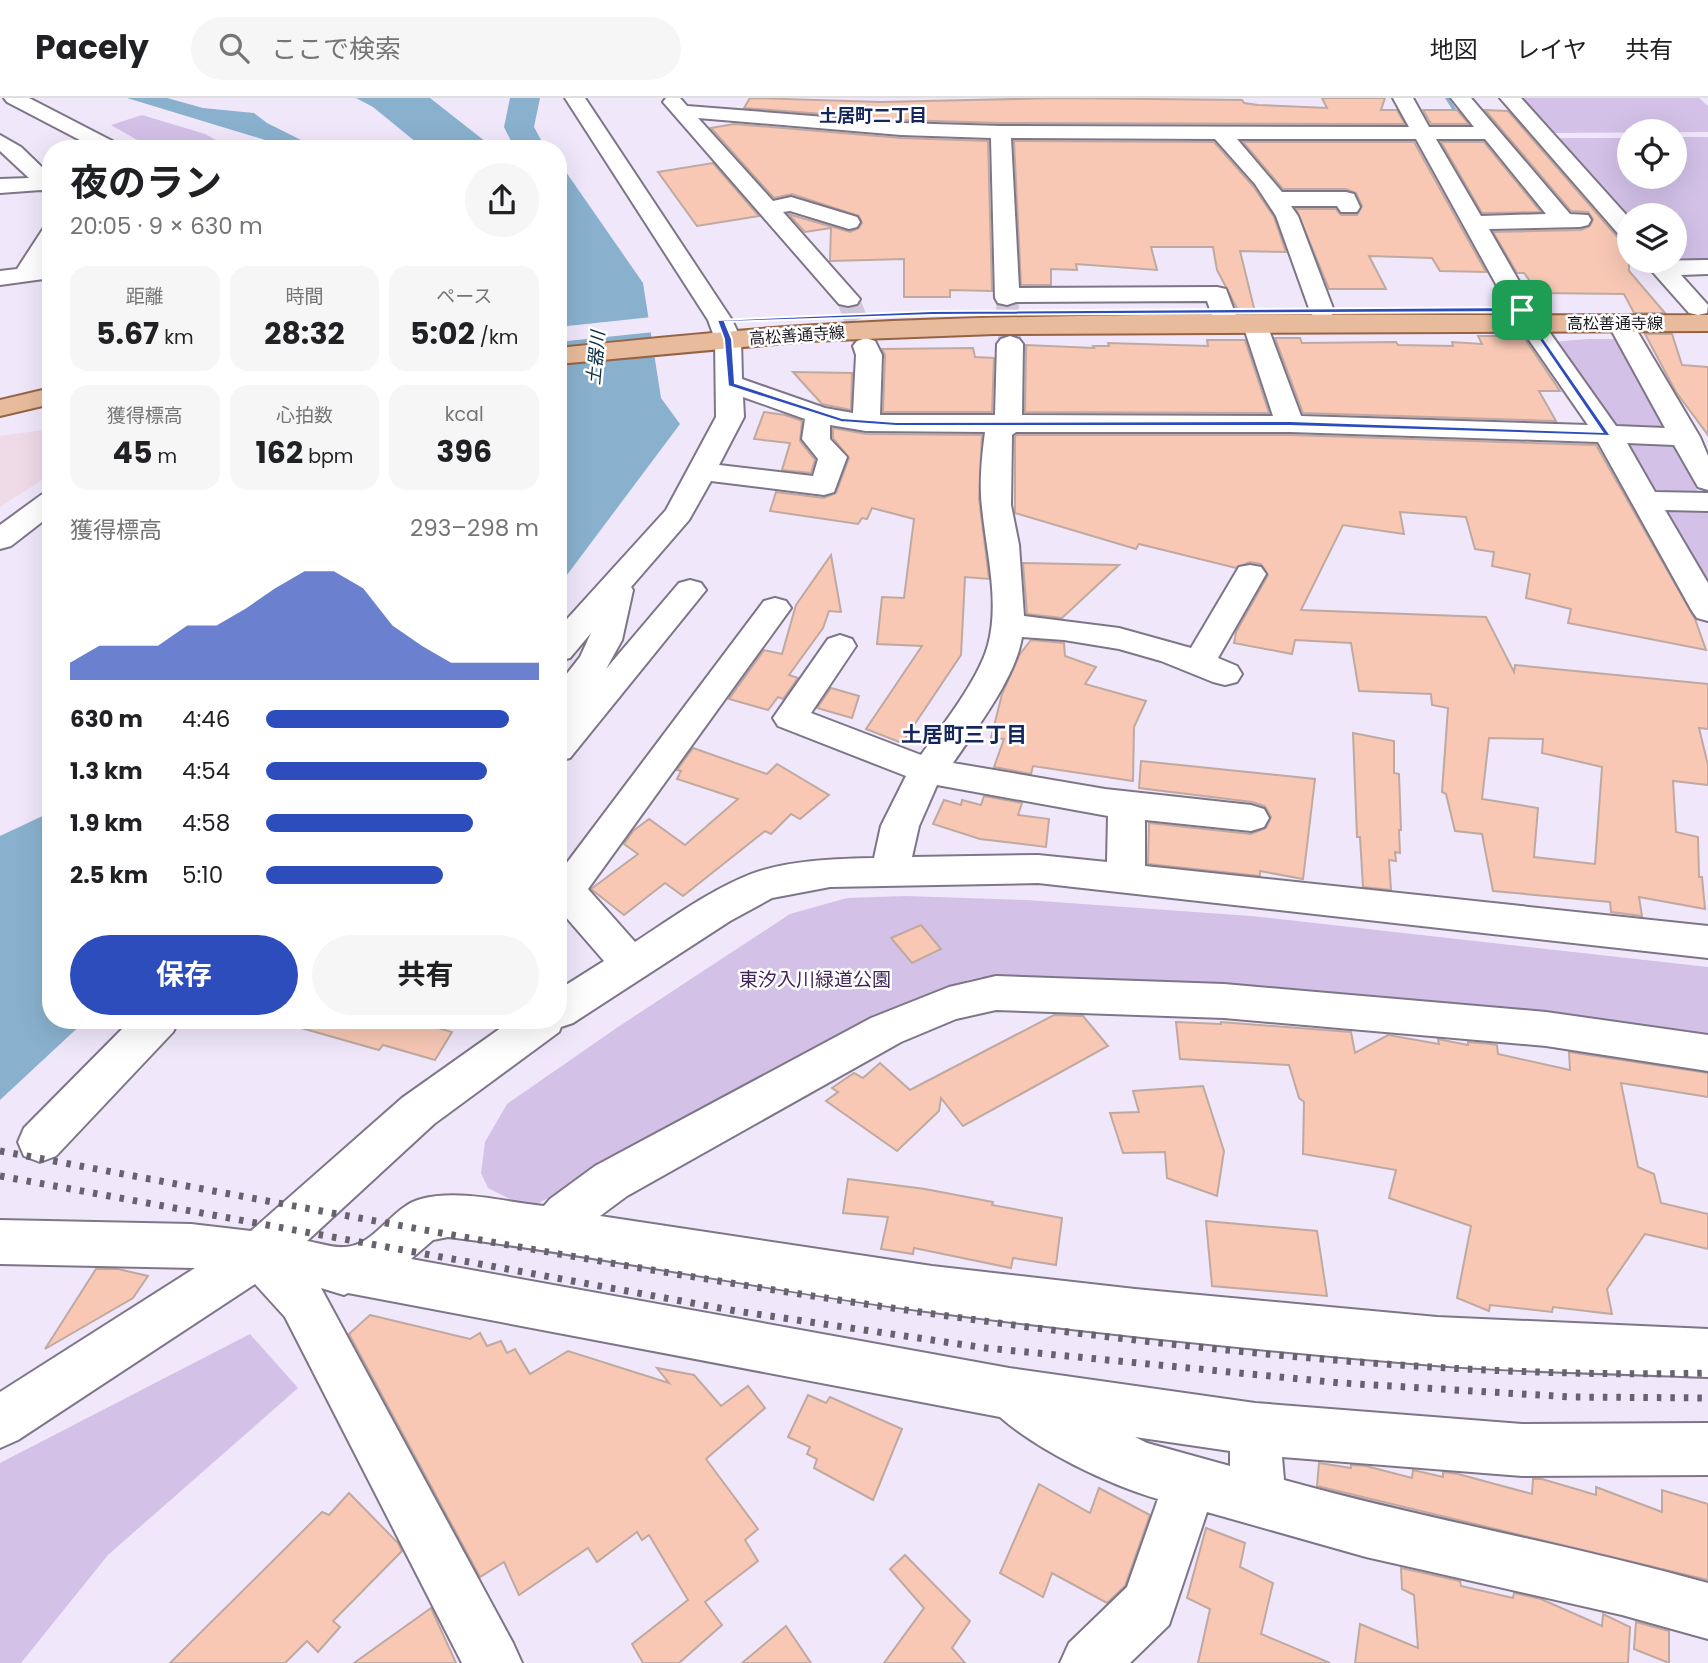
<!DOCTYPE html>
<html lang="ja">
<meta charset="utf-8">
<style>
:root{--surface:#fff;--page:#f6f6f6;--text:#202124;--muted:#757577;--line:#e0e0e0;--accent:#2d4dbd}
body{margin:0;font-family:Poppins,"Noto Sans JP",sans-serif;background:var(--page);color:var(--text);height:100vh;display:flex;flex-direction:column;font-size:26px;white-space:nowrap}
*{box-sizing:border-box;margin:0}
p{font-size:23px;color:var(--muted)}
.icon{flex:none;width:38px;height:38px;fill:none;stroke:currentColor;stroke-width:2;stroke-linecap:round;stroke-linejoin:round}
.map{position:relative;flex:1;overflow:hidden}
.drawer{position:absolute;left:42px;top:42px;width:525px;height:889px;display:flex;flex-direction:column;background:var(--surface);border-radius:28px;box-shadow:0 7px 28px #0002}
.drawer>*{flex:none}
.controls{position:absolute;left:1617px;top:21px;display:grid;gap:14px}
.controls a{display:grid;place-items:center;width:70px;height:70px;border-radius:50%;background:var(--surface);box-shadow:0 7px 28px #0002;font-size:35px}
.pin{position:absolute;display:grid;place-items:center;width:60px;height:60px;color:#fff;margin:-30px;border-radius:14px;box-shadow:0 4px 10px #0006}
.round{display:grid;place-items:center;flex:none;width:74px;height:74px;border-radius:37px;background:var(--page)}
.summary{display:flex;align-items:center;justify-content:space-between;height:119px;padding:0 28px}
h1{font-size:38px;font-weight:700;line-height:52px}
.figures{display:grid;grid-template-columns:repeat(3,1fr);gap:10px;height:119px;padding:7px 28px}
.figures div{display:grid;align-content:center;border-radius:18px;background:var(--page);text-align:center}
.figures b{font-size:30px;font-weight:700}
.figures small{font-size:19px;font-weight:400}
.figures p{font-size:19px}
.chart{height:196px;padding:14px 28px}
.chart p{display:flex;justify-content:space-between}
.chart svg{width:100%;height:126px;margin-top:7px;fill:var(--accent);opacity:.7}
.button{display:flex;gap:14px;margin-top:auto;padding:14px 28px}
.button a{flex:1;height:80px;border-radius:42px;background:var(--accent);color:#fff;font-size:28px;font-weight:700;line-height:80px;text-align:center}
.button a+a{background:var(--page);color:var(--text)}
ul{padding:0 28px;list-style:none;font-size:23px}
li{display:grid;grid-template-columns:112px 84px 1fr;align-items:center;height:52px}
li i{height:18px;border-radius:9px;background:var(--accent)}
header{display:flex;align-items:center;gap:42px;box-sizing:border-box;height:98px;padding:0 35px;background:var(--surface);border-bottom:2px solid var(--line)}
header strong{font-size:33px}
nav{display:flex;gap:38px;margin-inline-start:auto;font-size:24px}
.search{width:490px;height:63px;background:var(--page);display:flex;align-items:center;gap:18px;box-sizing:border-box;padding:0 24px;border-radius:38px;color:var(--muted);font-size:26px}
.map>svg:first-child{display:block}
.commercial{fill:#efdae8}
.green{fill:#d3c1e8}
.water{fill:#89b1ce}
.pier{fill:#f0e7fb}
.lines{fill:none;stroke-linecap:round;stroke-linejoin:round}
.stream{fill:#89b1ce;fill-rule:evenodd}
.river{fill:#89b1ce;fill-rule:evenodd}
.building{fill:#f8c8b5;stroke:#bfa9a0;stroke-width:2;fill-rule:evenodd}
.minor-tunnel{stroke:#d0c8da;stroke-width:23;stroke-dasharray:23 11;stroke-linecap:butt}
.minor-casing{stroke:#7e7688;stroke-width:4}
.major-casing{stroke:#966345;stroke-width:4}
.minor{fill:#fff;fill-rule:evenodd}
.major{fill:#e8bb9c;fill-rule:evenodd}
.rail{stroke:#67626e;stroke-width:7;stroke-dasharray:4.5 9;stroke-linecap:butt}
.route{fill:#2d4dbd;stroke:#fff;stroke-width:2;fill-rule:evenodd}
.labels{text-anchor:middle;stroke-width:5;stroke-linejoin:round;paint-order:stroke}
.far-street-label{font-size:16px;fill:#19161d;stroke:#fff}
.far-neighbourhood-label{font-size:18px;font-weight:bold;fill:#15265d;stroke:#fff}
.far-water-label{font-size:18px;font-style:italic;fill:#0c2d42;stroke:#fff}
.park-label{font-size:19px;fill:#412659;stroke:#fff}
.neighbourhood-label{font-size:21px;font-weight:bold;fill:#15265d;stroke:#fff}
</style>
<header>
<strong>Pacely</strong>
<div class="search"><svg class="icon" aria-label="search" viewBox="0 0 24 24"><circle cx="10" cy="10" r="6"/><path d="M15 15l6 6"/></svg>ここで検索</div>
<nav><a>地図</a><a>レイヤ</a><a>共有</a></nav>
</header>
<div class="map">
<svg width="1708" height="1565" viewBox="0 0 1708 1565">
<rect width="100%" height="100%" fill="#f0e7fb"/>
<polygon class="commercial" points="51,331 51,376 0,409 0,338"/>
<g class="green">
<polygon points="1517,0 1699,0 1708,8 1708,34 1549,35"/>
<polygon points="142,17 205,36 233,51 153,51 111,27"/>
<polygon points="1675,39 1708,39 1708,165 1675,163 1675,117 1629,117 1629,123 1554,40 1629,40 1629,79 1675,79"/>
<polygon points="1588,241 1622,241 1708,414 1708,496 1552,244"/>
<polygon points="906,798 1027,802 1251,818 1708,869 1708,939 1369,899 1125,881 982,879 968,882 902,912 539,1105 510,1101 488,1090 481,1075 485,1044 507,1006 618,929 790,816 847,800"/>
<polygon points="250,1236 298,1290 108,1457 21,1565 0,1565 0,1365"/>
</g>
<g class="water">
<polygon points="127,0 167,0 203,10 254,15 267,25 301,42 366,51 295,51"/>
<polygon points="356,0 430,0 495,51 418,51 422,49 373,9"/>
<polygon points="558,72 566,74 643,185 661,300 680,326 558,489"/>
<polygon points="51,714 51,922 86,922 0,1002 0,738"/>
</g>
<polygon class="pier" points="652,219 654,234 558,244 558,229"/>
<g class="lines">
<polygon class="stream" points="1445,0 1449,0 1484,53 1483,54 1479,54"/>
<polygon class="river" points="510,0 540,0 534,29 546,51 515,51 504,29"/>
</g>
<g class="building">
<polygon points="750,0 881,4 1057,0 1242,2 1244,5 1258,7 1327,10 1322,0 1385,0 1381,12 1397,12 1405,26 1001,25 901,22 744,10"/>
<polygon points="1423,12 1457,12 1469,26 1431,26"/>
<polygon points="1485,12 1508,13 1619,141 1629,143 1629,173 1665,215 1634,215 1624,196 1539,195 1524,175 1517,175 1493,134 1581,132 1590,128 1593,121 1588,114 1571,113"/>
<polygon points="734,26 901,40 988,43 992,193 950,192 950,199 904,199 904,161 830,163 831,130 805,134 788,116 850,134 859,130 862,125 859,118 792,96 774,100 711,30"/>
<polygon points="1014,43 1214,44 1253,88 1274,119 1286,154 1240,153 1255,214 1239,214 1217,172 1213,149 1151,149 1157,172 1076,166 1077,172 1051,171 1051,187 1021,187"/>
<polygon points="1243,44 1414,44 1486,174 1440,173 1432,160 1369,158 1386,191 1329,191 1296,111 1336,111 1341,117 1357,117 1362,108 1356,95 1346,91 1283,91"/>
<polygon points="1441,44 1484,44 1541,114 1482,115"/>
<polygon points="713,65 759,118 697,128 658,74"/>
<polygon points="1645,236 1672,236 1682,267 1708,269 1708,337 1676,294"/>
<polygon points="1478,238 1523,238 1560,293 1539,293 1556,323 1303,315 1275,240 1300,240 1302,245 1396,244 1398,247 1453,248 1452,244 1482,246"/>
<polygon points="1207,242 1245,242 1269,315 1025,314 1026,247 1094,250 1093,248 1109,248 1108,245 1208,248"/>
<polygon points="973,250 975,259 994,260 992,314 883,314 885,257 882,251"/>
<polygon points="793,274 852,275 851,312 822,306"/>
<polygon points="764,314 785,317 802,323 800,343 815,362 811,375 782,372 790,345 754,341"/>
<polygon points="833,330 866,336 982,337 979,400 989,481 965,479 961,557 902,645 866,631 922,548 877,546 882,499 904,500 914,421 872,410 867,421 862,420 858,426 770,413 776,394 824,400 836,395 849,360 833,340"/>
<path d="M1017,337h273l306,10 99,174 11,31 -138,-27 3,-14 -45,-11 4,-24 -38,-8 2,-14 -19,-3 -9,-32 -66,-5 4,22 -61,-9 -42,85 185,7 28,55 1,-7 193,19v45l-9,-1 9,37v20l-35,-4 3,51 22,5 1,40h3l3,32 -66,-12 3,19 -31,-4 -1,-10 -117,-11 -11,-57 -27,-3 -9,-37 -4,-2 6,-84 -16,-3 -1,-11 -72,-3 -8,-48 -56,-3 -3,14 -58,-11 2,-11 32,-57 -7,-11 -11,-2 -14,6 -97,-24 -3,5 -121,-36v-77zM1489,640l54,1 -1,14 60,14 -7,97 -61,-7 4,-49 -56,-9z"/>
<polygon points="831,457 841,514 829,513 823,530 789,577 798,580 783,601 778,599 768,612 729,601 764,552 782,556 796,507"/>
<polygon points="1023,465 1119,467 1062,520 1027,516"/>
<polygon points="1031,542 1064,545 1065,558 1096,569 1085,586 1146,603 1134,629 1133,683 1033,668 1031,676 994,669 1004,641 991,640 1002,596 1020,556"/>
<polygon points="831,590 859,598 852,620 817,610"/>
<polygon points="1353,635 1394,643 1394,675 1399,676 1401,732 1399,732 1400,755 1395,754 1396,763 1389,762 1391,792 1363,789 1360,739 1357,739"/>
<polygon points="693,650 767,676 777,666 829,697 800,721 791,716 771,736 765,733 683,798 665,785 624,817 591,791 638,756 624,746 633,733 649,721 685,747 738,701 677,681 681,673 677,672"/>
<polygon points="1141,663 1315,681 1303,781 1260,773 1260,778 1148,766 1149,725 1251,736 1266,730 1271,719 1265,708 1252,704 1139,690"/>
<polygon points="984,698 1022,705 1018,717 1049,721 1046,749 980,741 933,726 944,702 961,707 962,702 981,707"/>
<polygon points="921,827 941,851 912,865 891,840"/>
<polygon points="1054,917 1083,918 1108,948 963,1028 941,1000 939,1013 897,1053 826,1003 838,994 832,990 854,975 863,980 880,965 910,992"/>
<polygon points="302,922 411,922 452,934 435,962 383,947 379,952 301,930"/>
<polygon points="1176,924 1221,926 1221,924 1351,934 1355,955 1388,937 1439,946 1438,941 1468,947 1468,944 1491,946 1497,947 1498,956 1570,972 1569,954 1708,975 1708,999 1621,985 1638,1069 1654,1076 1661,1105 1708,1116 1708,1151 1645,1136 1607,1191 1612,1216 1553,1209 1552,1214 1490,1207 1489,1213 1457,1200 1471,1128 1389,1100 1396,1072 1303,1056 1304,1004 1299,1000 1289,967 1180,961"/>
<polygon points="1203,988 1224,1053 1217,1098 1167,1080 1165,1054 1123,1055 1110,1015 1139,1014 1133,993"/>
<polygon points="848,1081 925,1091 993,1104 992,1107 1062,1120 1056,1167 1013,1160 1011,1170 914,1150 913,1156 881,1151 888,1119 843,1115"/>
<polygon points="1206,1123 1317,1133 1327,1198 1212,1188"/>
<polygon points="96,1171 118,1171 148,1178 133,1200 45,1251"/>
<polygon points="370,1217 470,1241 480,1235 487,1248 501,1243 507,1255 515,1251 530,1276 568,1253 669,1285 657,1270 694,1277 721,1308 748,1288 765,1310 706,1361 758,1431 745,1442 758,1463 705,1504 722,1527 679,1565 643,1565 632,1546 688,1502 649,1437 642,1442 637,1434 597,1464 588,1450 519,1497 504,1464 480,1479 349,1236"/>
<polygon points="808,1297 826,1305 830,1299 902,1331 873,1402 814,1370 817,1361 807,1356 810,1349 788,1339"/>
<polygon points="1319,1365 1351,1370 1351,1367 1366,1368 1412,1380 1413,1372 1443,1379 1443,1374 1458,1376 1532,1396 1533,1381 1542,1381 1596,1397 1596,1389 1662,1414 1662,1392 1708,1406 1708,1482 1317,1388"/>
<polygon points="1039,1386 1090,1415 1099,1390 1150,1417 1125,1488 1107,1505 1052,1475 1043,1499 1000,1475"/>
<polygon points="349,1395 398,1445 402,1453 333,1523 340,1529 318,1554 307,1543 285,1565 170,1565 322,1414 329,1417"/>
<polygon points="1206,1430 1245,1445 1240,1469 1273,1485 1261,1536 1330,1565 1198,1565 1210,1511 1187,1500"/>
<polygon points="905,1457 970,1523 952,1550 965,1565 884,1565 924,1510 890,1471"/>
<polygon points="1401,1470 1460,1483 1461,1488 1513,1500 1514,1495 1541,1501 1602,1528 1603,1516 1630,1529 1628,1565 1355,1565 1360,1526 1418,1550 1414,1497 1402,1491"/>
<polygon points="431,1510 456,1565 354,1565"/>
<polygon points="1636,1524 1669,1533 1669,1565 1634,1551"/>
<polygon points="786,1528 811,1565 742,1565"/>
</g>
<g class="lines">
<g class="minor-tunnel">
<polyline points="1007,200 1010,246"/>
<polyline points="848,201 866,248"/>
</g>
<defs>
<g id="minor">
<polygon points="4,0 29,0 120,47 123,51 97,51 7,4"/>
<path d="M565,0h20l147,222 9,19 1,40 83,29 28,5 3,-58 -3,-9 4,-5 9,-3 9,3 7,14 -2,60h115l2,-71 4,-5 9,-3 9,3 4,5 -1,71 251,1 -31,-94 3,-5 9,-2 9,2 3,5 35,94 287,9 -70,-101 -102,-185h-179l45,53h64l8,2 6,13 -3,5h-16l-4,-6h-46l7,10 36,95 -3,5 -9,2 -9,-2 -3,-5 -34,-95 -21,-32 -40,-45 -204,-1 8,150 198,-1 9,2 13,35 -4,5 -9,3 -9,-3 -10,-28 -191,1 -9,3 -9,-2 -3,-5 -4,-160 -90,-3 -203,-17 75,83 18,-4 66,20 3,5 -3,5 -8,2 -59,-18 -7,1 77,87 -3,5 -9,2 -9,-2 -176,-202 3,-4h14l7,8 214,17 100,3 408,1 -16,-29h20l16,29h45l-23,-29h20l99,116 18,1 3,5 -3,5 -8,2 -91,2 54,94 73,103 49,2 -57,-104 4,-5 9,-3 9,3 70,118 8,19v34l-10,-3 -24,-42 -47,-2 28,49 53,1v18l-43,-1 43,73v38l-11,-3 -5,-7 -94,-169 -308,-10h-274l-4,3 -1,70 8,40 5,71 95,12 72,20 48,-81 11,-2 11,2 5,7 -48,84 19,8 5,8 -5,8 -12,3 -12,-3 -52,-21 -42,-12 -55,-9 -42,-3c-6,40 -46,92 -69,126l152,26 146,16 13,4 5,9 -5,9 -13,4 -106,-11v46l563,60v32l-670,-75 -208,4 -58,11 -42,23 -157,102 -12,4 -2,5 -125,92 -127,117c12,2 26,7 38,6 30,-1 47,-41 76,-48 38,-10 84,3 123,7l6,-7 45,-33 276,-148 78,-31 47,-11 228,8 322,28 162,23v36l-162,-25 -322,-28 -228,-8 -40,9 -55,23 -274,154 -27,20 332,50 203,23 302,28 271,12v48c-91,-4 -183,-5 -274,-12 -167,-14 -335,-31 -501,-53 -162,-21 -323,-55 -485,-75l-15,3 -22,19 598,109 246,35 267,21 186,-1v52l-186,1 -240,-19 2,23c140,39 284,64 424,103v56l-86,-24 -256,-58 -159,-45 -38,113 -39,38h-70l9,-20 58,-56 31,-88c-51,-15 -119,-48 -158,-82l-652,-124 -4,2 -23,-7 192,355 9,20h-60l-177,-346 -30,-33 -237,156 -18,8v-56l195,-124 -195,-4v-44l191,4 60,7 151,-133 110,-78h46v-30l46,-29 -46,-53v-41l5,1 201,-267 11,-3 11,3 5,7 -203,281 47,53c37,-24 75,-52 116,-68 38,-14 83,-15 123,-16l7,-32 25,-50 -128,-50 -5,-8 55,-79 12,-4 12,4 4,7 -45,67 110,42c21,-29 58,-76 67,-110 12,-44 -2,-94 -6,-138 -3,-24 0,-52 3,-75l-119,-1 -36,-6v14l17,18 -13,35 -10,3 -113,-14 -22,39 -58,67 2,3 -11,50 -16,29 73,-86 11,-3 11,3 5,7 -136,168 -12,3v-36l7,-7 -7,1v-34l22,-28 11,-24 -21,25 -12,3v-32l108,-119 50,-93 -1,-78 -7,-19zM1436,41h49l61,75 -65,2zM743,299l62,22 -3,20 16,20 -5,17 -94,-11 25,-48zM937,687l171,31 -1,46 -69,-7 -126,2 7,-31zM1135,1339l95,14v15l-83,-23z"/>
<polygon points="1500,0 1521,0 1629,120 1629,141 1621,139"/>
<polygon points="0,37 21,49 51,78 51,96 41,92 0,95 0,81 29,80 0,53"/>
<polygon points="51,129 51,154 43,167 51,166 51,180 0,187 0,173 17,171 43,131"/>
<polygon points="1708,162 1708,176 1681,177 1708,207 1707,215 1698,217 1689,215 1643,163"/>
<polygon points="51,394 51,417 11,448 0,451 0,427 41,397"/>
<polygon points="131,922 179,922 173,934 56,1058 40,1064 24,1058 18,1044 24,1030"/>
</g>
<g id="major">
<path d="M1708,217v16l-713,3 -186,7 -251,23v-16c98,-10 196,-20 294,-25 285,-14 571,-6 856,-8z"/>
<polygon points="51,290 51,306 0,318 0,302"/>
</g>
</defs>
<use href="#minor" class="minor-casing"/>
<use href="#major" class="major-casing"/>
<use href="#minor" class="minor"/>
<use href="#major" class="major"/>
<g class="rail">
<path d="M0,1053c355,66 710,136 1068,181 212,26 426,46 640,41"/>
<polyline points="0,1078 736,1213 986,1250 1341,1285 1572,1299 1708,1300"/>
</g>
</g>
<path class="route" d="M1522,209l89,129 -321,-10h-394l-55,-4 -113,-36 -4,-47 -7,-19 215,-9zM1520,214l82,120 -312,-11 -394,1 -54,-4 -107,-35 -3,-44 -7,-17 207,-7z"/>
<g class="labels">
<g class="far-street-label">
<text x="1615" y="231">高松善通寺線</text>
<text transform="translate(797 237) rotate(-4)" y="6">高松善通寺線</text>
</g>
<g class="far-neighbourhood-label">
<text x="873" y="24">土居町二丁目</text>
</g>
<g class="far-water-label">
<text transform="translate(596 260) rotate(-85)" y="6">土器川</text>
</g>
<g class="park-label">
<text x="815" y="888">東汐入川緑道公園</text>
</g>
<g class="neighbourhood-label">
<text x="964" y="644">土居町三丁目</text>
</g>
</g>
</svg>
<div class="controls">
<a><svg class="icon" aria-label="locate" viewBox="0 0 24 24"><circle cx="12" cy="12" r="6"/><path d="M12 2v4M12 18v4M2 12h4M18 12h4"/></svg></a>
<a><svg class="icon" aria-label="layers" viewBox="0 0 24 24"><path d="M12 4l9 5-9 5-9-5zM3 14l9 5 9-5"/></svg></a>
</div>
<div class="pin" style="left:1522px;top:212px;background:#1e9e55"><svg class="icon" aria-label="arrive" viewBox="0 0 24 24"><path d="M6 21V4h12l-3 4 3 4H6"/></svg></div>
<section class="drawer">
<div class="summary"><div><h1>夜のラン</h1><p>20:05 · 9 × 630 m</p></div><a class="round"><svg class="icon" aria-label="share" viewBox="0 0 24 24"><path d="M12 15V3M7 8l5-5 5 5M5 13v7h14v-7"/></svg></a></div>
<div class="figures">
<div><p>距離</p><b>5.67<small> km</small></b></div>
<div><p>時間</p><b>28:32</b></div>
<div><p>ペース</p><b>5:02<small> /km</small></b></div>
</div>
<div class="figures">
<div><p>獲得標高</p><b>45<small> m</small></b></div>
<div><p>心拍数</p><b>162<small> bpm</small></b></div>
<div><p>kcal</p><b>396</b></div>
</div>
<div class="chart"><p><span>獲得標高</span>293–298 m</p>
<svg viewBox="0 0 160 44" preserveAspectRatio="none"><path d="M0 44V38L10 32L20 32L30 32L40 25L50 25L60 19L70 12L80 6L90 6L100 12L110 25L120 32L130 38L140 38L150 38L160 38V44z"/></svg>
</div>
<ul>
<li><b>630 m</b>4:46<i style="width:89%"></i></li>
<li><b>1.3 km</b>4:54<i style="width:81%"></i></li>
<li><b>1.9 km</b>4:58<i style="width:76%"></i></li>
<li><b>2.5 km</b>5:10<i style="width:65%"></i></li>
</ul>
<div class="button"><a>保存</a><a>共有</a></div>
</section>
</div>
